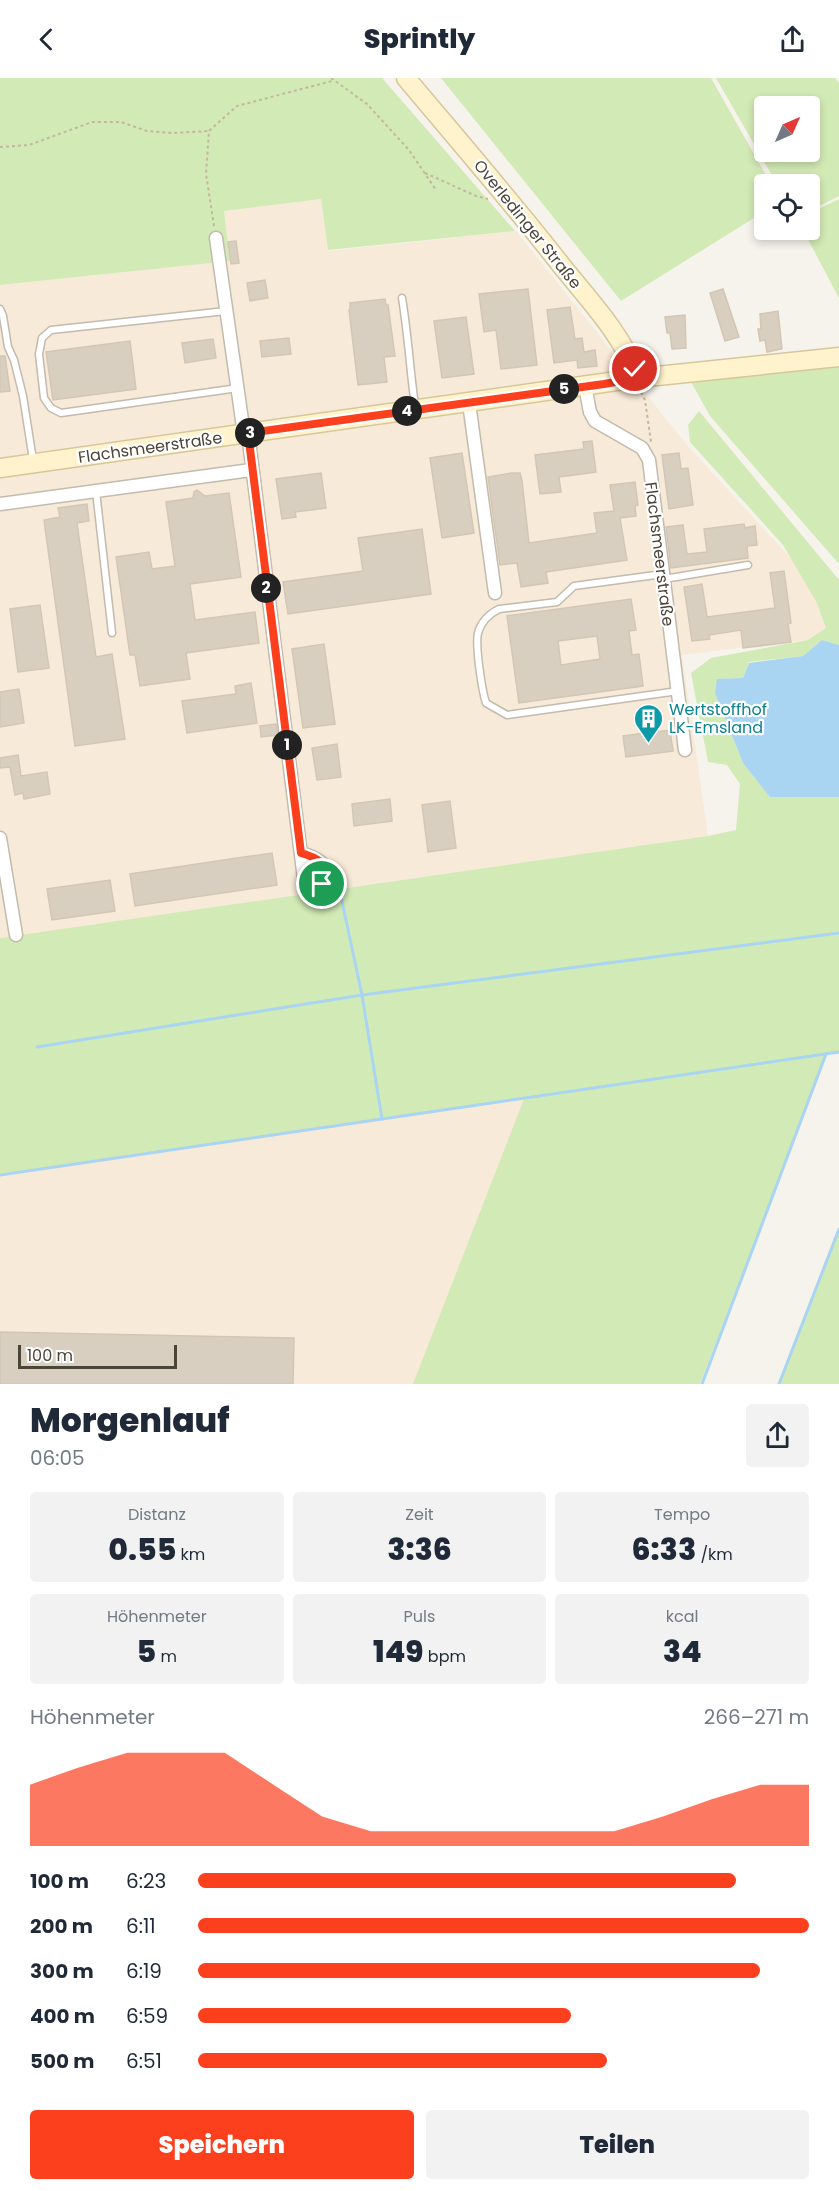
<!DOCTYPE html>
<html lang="de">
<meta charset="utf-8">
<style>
:root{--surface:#fff;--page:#f2f2f3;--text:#1f2937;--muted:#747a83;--accent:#fc3f1d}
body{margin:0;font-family:Poppins,sans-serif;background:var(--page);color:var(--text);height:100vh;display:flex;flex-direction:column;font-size:22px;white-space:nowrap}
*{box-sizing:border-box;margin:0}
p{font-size:20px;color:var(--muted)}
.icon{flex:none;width:33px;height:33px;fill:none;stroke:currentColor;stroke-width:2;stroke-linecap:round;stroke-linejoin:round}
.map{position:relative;height:1306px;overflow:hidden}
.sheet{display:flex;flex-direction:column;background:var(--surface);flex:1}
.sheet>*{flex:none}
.needle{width:39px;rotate:45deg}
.buttons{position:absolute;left:754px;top:18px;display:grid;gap:12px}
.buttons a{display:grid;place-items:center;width:66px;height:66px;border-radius:6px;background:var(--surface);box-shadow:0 3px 9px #0003;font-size:30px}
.scale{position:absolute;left:18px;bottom:15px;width:159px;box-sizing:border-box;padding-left:6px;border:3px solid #4b4439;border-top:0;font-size:16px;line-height:21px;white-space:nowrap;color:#4b4439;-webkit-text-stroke:4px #fff;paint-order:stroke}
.pin{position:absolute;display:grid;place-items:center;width:51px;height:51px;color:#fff;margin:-26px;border:3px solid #fff;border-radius:50%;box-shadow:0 2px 6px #0007}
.km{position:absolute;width:30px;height:30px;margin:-15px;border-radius:50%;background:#222;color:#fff;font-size:16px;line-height:30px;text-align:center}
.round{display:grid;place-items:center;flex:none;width:63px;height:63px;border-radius:6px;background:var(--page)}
.head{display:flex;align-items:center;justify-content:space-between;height:102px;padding:0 30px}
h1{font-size:33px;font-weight:800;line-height:45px}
.figures{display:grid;grid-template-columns:repeat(3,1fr);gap:9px;height:102px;padding:6px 30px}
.figures div{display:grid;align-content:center;border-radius:6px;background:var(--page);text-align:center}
.figures b{font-size:30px;font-weight:800}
.figures small{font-size:16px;font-weight:400}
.figures p{font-size:16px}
.chart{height:168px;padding:12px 30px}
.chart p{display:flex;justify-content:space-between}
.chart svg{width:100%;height:108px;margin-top:6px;fill:var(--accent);opacity:.7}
.primary-button{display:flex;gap:12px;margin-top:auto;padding:12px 30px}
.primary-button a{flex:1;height:69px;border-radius:6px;background:var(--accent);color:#fff;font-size:24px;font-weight:800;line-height:69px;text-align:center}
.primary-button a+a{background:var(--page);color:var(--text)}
ul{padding:0 30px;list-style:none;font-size:20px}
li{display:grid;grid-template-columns:96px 72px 1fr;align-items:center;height:45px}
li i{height:15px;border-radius:8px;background:var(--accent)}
header{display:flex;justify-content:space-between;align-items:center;height:78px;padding:0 30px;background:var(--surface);font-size:27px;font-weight:800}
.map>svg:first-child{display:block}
.commercial{fill:#f7ead8}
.green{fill:#d2eab5;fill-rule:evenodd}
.water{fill:#a9d4f2}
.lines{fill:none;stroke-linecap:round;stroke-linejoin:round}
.stream{stroke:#a9d4f2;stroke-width:3}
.building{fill:#d8cfc1;stroke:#d3c7b4;stroke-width:1.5;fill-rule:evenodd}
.lane-casing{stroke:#c2bbae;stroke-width:9}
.street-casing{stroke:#c2bbae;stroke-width:15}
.secondary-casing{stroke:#d6c79b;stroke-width:21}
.path{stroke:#c4b79f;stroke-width:2;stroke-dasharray:3 3;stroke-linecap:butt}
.lane{stroke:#fff;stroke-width:6}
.street{stroke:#fff;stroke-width:12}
.secondary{stroke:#fff3cd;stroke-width:18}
.route-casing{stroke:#fff;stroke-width:12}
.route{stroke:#fc3f1d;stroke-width:8}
.labels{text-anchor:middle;stroke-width:4.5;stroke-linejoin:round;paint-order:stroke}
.street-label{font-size:16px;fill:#4b4439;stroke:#fff}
.culture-label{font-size:16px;fill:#0d838f;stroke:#fff;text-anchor:start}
</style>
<header><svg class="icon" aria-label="back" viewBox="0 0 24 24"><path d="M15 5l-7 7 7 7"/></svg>Sprintly<svg class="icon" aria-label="share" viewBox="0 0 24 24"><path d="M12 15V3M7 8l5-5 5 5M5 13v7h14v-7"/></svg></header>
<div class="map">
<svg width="839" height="1306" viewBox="0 0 839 1306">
<rect width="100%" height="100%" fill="#f6f3ec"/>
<g class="commercial">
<polygon points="321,121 328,173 516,153 686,366 839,533 839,558 682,577 708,758 0,861 0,207 230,183 224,133"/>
<polygon points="525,1021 414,1306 0,1306 0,1096"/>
</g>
<g class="green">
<polygon points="0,0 382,0 515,153 328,172 321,121 224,133 230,183 0,207"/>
<polygon points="441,0 711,0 771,106 765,106 765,133 621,223"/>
<path d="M716,0h119l4,5v113l-29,15v-27h-33zM765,28h45v46h-45z"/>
<polygon points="839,121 839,220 803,152 810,152 810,135"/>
<polygon points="839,288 839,486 710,338 690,302"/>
<polygon points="699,333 839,502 839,567 822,562 803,578 749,584 743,600 718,601 715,615 743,685 770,718 839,719 839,974 826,977 700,1306 413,1306 524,1021 0,1096 0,860 708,758 736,752 740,706 727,687 708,684 691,595 711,580 808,562 826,550 817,525 783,467 690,364 688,347"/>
<polygon points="839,1151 839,1306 779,1306"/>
</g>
<polygon class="water" points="822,562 839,567 839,719 770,719 743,685 715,615 717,601 743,600 749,585 803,578"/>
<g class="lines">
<g class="stream">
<polyline points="37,969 362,917 839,855"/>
<polyline points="382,1041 839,974"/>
<polyline points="0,1097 382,1041 362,917 341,819"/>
<polyline points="702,1306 826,976"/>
<polyline points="779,1306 839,1151"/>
</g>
</g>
<g class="building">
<polygon points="236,163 239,185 231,186 228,164"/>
<polygon points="265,202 268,220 250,223 247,205"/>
<polygon points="528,211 537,287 501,291 496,252 484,254 479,216"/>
<polygon points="723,211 739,259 725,263 710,215"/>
<polygon points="385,221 386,227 388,227 395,278 384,279 387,304 358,307 349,232 350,231 350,225"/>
<polygon points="570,229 575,261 582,260 584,274 595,272 597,288 578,290 577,282 554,285 547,232"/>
<polygon points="778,233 782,271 767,274 765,262 760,263 758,251 761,251 760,236"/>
<polygon points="685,237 686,270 672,271 670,255 667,255 665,239"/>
<polygon points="466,239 474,296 442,300 434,243"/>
<polygon points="289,260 291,276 262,279 260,263"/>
<polygon points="213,261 216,280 185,285 182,265"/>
<polygon points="130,263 136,311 53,322 46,274"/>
<polygon points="0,278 5,278 10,313 0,314"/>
<polygon points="592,363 596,394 559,399 561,414 540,416 535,377 584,371 583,364"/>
<polygon points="462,375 474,455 442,460 430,380"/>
<polygon points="679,375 681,391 688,390 693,427 669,431 662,377"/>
<polygon points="321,395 326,430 295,434 296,439 282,441 276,401"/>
<polygon points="511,395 520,395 522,403 529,465 597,455 594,435 614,433 610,407 635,404 638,427 635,428 636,438 620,440 627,482 546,494 548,505 521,509 517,485 500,487 488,399"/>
<polygon points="197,412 205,418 229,415 241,499 190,506 195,542 255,534 259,565 186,575 190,601 140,608 135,577 130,577 116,479 149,474 152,491 175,488 166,424 193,420 194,414"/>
<polygon points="87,426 89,443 77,445 96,579 112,576 125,661 75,668 44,442 60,439 58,430"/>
<polygon points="744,446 745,450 755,448 757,467 747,468 748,480 671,490 666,449 683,447 687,476 707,474 704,451"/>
<polygon points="422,451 431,516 288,536 283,504 363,493 358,460"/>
<polygon points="784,493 791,545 788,546 791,564 743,570 741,552 709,557 710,561 692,563 684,509 702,506 707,539 775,530 770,495"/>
<path d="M631,521l5,31 -7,1 3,24 7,-1 4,32 -124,17 -12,-87zM597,558l3,23 -39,6 -3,-24z"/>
<polygon points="40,527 49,590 18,594 10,531"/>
<polygon points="324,566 335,646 303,650 292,571"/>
<polygon points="251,605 257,645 187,655 182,623 236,616 235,608"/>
<polygon points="19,611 24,645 0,649 0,614"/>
<polygon points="276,646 278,657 261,659 260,648"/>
<polygon points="670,652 673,673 626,679 623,658"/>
<polygon points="337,666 341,699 317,702 312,670"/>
<polygon points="18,677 21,698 47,694 50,716 24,721 23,715 15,717 10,689 0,690 0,680"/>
<polygon points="390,721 392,743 354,748 352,726"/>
<polygon points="450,723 456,770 428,774 422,727"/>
<polygon points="272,775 277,807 135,828 130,796"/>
<polygon points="110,802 115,833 52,842 47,811"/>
<polygon points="0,1254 294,1260 293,1306 0,1306"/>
</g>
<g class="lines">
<defs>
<g id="lane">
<path d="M402,220c6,36 8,72 13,108"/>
<polyline points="0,231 3,238 8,269 14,282 23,318 33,382"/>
<polyline points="226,233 51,252 42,260 39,276 44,320 51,330 61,335 238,310"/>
<polyline points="96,413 112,555"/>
<path d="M663,496l-89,12 -17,16 -58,7c-10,5 -18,13 -21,24 -3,12 4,58 8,70l21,12 171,-24"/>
<polyline points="664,501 748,487"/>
</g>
<g id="street">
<polyline points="216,160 244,356"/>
<polyline points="585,308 590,334 595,343 642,370 649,382 685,672"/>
<polyline points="469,325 495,515"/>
<path d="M248,355l57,454 17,-3 5,-4c2,-17 -12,-23 -26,-27"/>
<polyline points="0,426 251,392"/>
<polyline points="0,760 16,857"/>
</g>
<g id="secondary">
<path d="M406,0c52,62 105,123 155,187 28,35 62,70 77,113"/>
<polyline points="0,390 638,300 839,279"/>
</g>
</defs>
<use href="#lane" class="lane-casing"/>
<use href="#street" class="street-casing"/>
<use href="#secondary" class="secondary-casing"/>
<g class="path">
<polyline points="331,0 367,26 409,72 436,112"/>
<polyline points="0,69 29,67 92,44 121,44 147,53 172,55 209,53"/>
<polyline points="425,95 476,118 488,121"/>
<polyline points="214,148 206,96 209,53 237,28 332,3"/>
<polyline points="641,314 645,322 651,364"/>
</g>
<use href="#lane" class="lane"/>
<use href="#street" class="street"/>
<use href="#secondary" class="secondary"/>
</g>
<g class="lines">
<defs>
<path id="route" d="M322,806l5,-4c2,-17 -12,-23 -26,-27l-53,-420 356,-49 34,-6 -3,-9"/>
</defs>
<use href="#route" class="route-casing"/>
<use href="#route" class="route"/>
</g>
<defs>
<symbol id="building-pin" viewBox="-11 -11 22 30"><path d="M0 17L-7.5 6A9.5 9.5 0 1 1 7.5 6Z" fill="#0f9aa8" stroke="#fff"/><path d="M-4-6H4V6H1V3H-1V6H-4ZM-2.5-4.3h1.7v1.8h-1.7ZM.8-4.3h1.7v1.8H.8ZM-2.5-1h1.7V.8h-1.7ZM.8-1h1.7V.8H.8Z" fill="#fff"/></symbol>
</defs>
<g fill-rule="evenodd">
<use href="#building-pin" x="632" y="624" width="33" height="45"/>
</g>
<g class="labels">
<g class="street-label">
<text transform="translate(528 146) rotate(51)" y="6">Overledinger Straße</text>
<text transform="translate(150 369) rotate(-8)" y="6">Flachsmeerstraße</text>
<text transform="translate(660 476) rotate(83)" y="6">Flachsmeerstraße</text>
</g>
<g class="culture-label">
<text x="669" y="637">Wertstoffhof<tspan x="669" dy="18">LK-Emsland</tspan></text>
</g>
</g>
</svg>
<div class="buttons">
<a><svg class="needle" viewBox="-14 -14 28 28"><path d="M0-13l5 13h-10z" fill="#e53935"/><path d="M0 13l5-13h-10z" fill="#747a83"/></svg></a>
<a><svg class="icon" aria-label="locate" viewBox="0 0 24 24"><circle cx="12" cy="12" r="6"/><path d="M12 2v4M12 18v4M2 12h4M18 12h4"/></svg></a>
</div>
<div class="scale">100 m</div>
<div class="pin" style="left:322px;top:806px;background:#1e9e55"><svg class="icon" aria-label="arrive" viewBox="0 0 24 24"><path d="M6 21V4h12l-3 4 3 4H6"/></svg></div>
<div class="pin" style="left:635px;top:291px;background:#d93025"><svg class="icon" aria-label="check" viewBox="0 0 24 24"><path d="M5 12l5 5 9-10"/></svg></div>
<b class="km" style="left:287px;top:667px">1</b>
<b class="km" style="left:266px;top:510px">2</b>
<b class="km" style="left:250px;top:355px">3</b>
<b class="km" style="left:407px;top:333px">4</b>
<b class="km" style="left:564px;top:311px">5</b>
</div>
<section class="sheet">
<div class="head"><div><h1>Morgenlauf</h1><p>06:05</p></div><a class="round"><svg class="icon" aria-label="share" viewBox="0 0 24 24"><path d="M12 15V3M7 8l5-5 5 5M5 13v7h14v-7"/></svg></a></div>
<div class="figures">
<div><p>Distanz</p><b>0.55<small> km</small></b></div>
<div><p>Zeit</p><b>3:36</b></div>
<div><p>Tempo</p><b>6:33<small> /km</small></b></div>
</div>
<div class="figures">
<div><p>Höhenmeter</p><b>5<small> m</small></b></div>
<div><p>Puls</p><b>149<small> bpm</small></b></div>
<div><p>kcal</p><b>34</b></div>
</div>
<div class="chart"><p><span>Höhenmeter</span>266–271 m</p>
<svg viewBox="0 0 160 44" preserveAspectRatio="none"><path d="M0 44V19L10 12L20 6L30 6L40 6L50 19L60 32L70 38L80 38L90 38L100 38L110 38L120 38L130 32L140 25L150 19L160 19V44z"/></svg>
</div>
<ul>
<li><b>100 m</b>6:23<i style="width:88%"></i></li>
<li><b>200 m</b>6:11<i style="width:100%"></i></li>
<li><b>300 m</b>6:19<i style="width:92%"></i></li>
<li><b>400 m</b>6:59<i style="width:61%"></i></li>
<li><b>500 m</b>6:51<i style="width:67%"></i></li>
</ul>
<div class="primary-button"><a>Speichern</a><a>Teilen</a></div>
</section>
